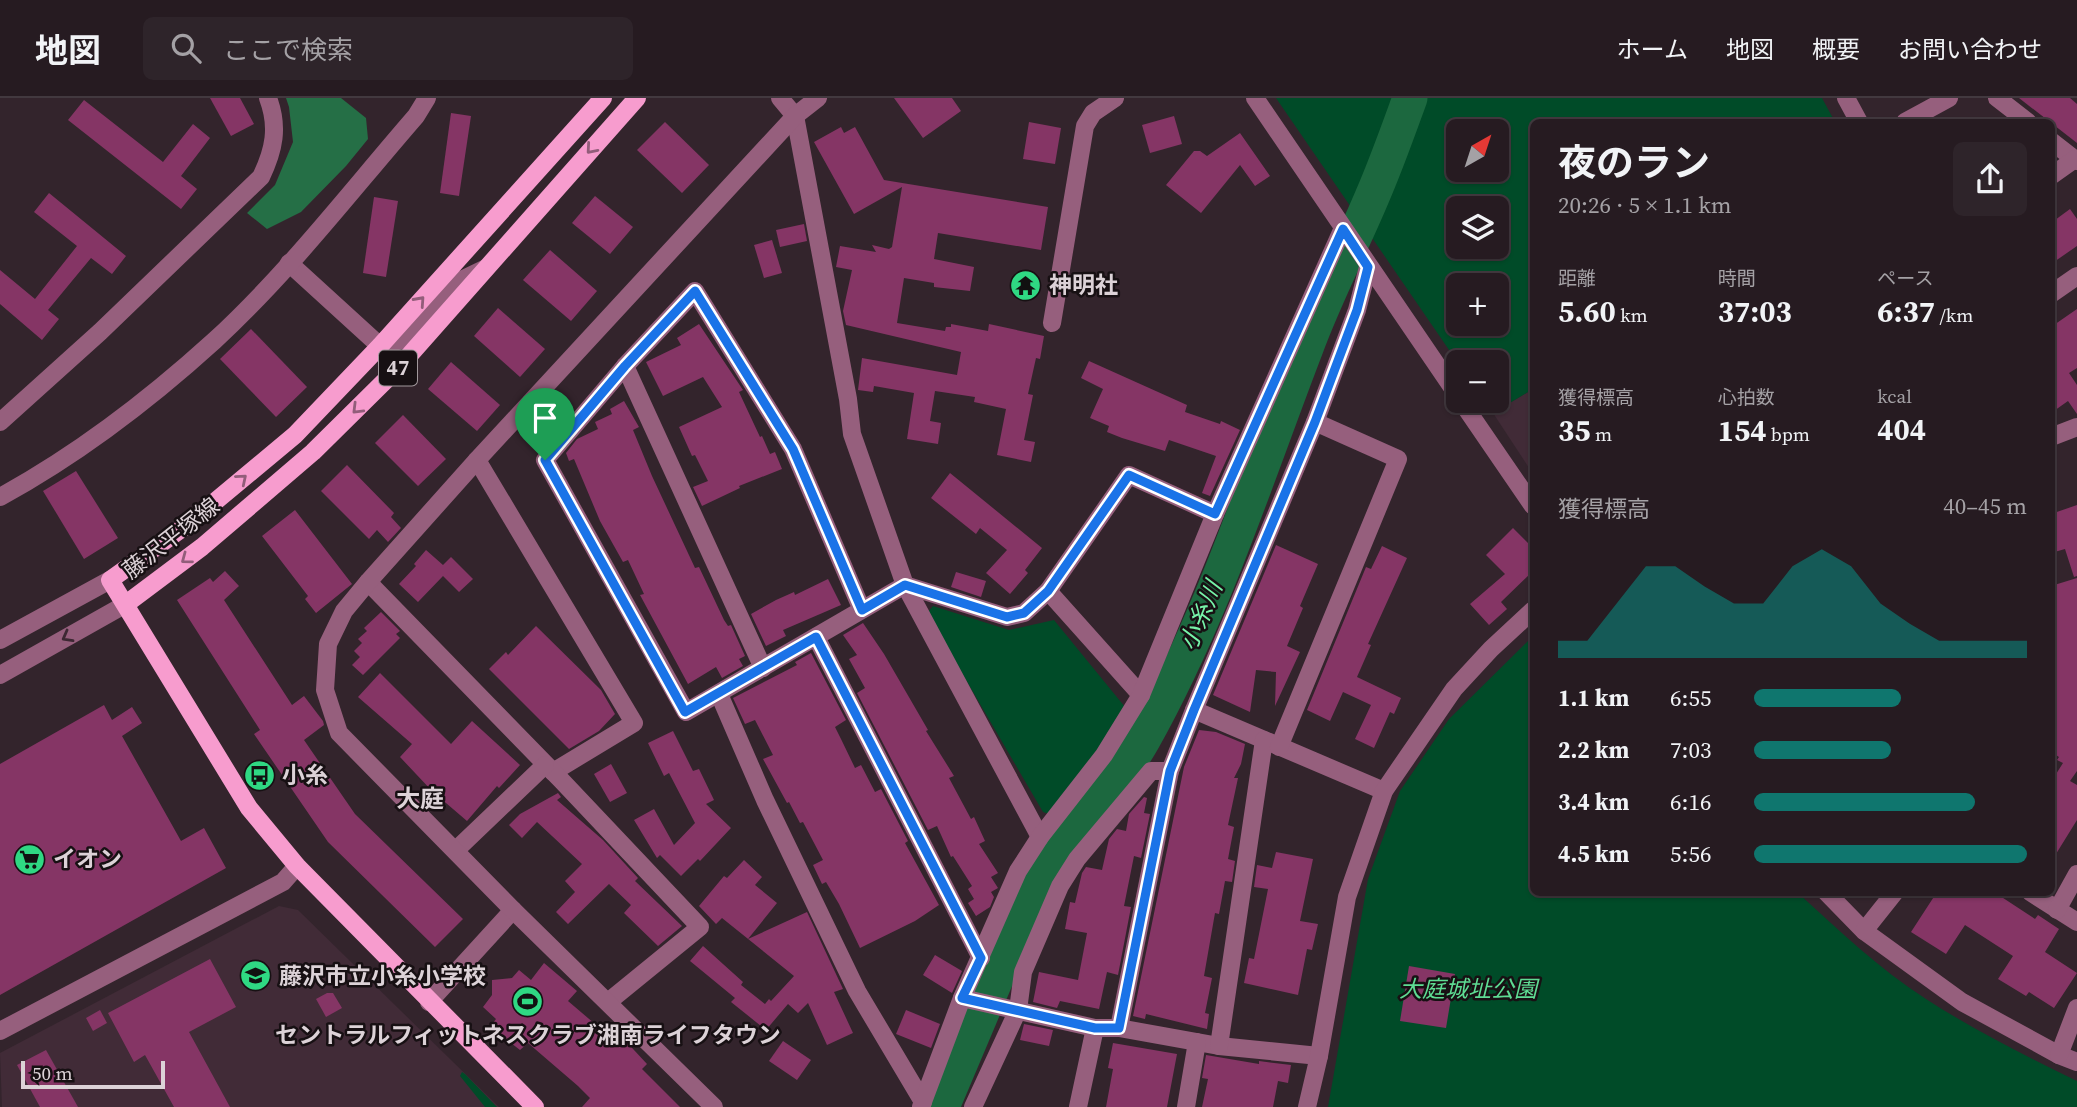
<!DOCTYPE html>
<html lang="ja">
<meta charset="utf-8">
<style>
:root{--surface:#261b21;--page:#2e242a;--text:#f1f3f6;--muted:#a4a1a5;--line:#42393f;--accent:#0f766e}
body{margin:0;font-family:"Source Serif 4","Noto Sans JP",serif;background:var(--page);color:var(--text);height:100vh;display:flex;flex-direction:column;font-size:26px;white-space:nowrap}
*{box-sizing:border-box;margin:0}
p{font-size:23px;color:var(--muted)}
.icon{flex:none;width:38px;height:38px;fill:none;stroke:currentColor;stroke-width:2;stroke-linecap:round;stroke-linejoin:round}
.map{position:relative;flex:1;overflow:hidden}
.panel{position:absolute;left:1530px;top:21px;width:525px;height:777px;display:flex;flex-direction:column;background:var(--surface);border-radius:10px;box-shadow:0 2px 5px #0004,0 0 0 2px var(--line)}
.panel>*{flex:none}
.needle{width:46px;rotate:39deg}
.tools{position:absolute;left:1446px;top:21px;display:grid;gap:14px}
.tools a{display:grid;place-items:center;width:63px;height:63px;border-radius:10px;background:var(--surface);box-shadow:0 2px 5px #0004,0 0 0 2px var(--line);font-size:35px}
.scale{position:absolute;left:21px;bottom:18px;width:144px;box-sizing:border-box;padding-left:7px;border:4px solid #dcd2d7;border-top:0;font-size:19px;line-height:24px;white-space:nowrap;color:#dcd2d7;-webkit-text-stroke:5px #171013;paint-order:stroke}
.pin{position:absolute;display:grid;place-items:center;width:60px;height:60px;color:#fff;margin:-72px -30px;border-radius:50% 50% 50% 0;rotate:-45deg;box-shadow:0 0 7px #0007}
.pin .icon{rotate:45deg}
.round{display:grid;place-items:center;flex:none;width:74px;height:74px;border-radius:10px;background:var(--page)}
.summary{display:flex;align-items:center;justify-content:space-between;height:119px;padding:0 28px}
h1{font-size:38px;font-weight:700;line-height:52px}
.metrics{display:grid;grid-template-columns:repeat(3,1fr);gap:10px;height:119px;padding:7px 28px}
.metrics div{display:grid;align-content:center}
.metrics b{font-size:30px;font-weight:700}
.metrics small{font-size:19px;font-weight:400}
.metrics p{font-size:19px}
.chart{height:196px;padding:14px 28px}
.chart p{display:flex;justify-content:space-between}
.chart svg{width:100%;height:126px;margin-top:7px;fill:var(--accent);opacity:.7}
ul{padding:0 28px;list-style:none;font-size:23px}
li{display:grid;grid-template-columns:112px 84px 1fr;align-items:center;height:52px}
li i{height:18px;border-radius:9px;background:var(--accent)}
header{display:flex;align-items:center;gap:42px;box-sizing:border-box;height:98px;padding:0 35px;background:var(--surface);border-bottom:2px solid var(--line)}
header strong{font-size:33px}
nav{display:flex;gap:38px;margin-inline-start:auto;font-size:24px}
.search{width:490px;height:63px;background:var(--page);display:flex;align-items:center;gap:18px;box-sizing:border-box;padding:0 24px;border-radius:10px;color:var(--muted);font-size:26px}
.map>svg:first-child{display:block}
.built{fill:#412b37}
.green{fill:#004b28;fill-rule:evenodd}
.forest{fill:#256f46}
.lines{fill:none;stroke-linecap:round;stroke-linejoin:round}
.river{stroke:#1c683f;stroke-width:35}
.building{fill:#853565}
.minor{stroke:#965f7d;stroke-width:18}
.major{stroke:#f79cce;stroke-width:18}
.oneway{stroke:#925d7a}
.oneway2{stroke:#3d2833}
.route-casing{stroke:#fff;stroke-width:14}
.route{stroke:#1a73e8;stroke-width:9}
.labels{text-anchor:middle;stroke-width:5;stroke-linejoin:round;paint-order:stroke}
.shield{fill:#171013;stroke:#a1989c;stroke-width:2}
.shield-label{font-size:21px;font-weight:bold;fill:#dcd2d7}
.poi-label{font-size:23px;font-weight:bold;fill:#dcd2d7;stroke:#171013;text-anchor:start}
.street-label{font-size:23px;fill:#dcd2d7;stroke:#171013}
.park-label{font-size:23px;font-style:italic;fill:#5edc93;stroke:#171013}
.water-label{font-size:24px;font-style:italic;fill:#77f4a9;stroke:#171013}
.neighbourhood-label{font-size:24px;font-weight:bold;fill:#dcd2d7;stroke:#171013}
</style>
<header>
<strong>地図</strong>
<div class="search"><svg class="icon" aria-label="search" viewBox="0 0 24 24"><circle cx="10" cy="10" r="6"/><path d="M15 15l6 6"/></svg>ここで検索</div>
<nav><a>ホーム</a><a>地図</a><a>概要</a><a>お問い合わせ</a></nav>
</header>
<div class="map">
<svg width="2077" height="1009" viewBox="0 0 2077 1009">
<rect width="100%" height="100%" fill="#33242c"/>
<g class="built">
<polygon points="1533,291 1533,376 1493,315"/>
<polygon points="279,808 298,812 499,1009 2,1009 0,955"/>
</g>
<g class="green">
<path d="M1276,0h546l13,24h-302v267l-40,24 -9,-12h12v-39l-38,1zM1458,33h38v39h-38zM1458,110h38v39h-38zM1496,187v39h-38v-39z"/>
<polygon points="933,508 1009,532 1054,522 1125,609 1124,619 1052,717 1043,714 927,515"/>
<path d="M1533,538v256l265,1c41,37 81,76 128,106 48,31 100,57 151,82v26h-749l40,-228 32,-88 49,-72z"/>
<polygon points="462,974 465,976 497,1009 485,1009 460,978"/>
</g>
<polygon class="forest" points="286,0 341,0 366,20 368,41 346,68 301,114 267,131 247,115 275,87 293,44 289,9"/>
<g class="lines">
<path class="river" d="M942,1009l90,-213c29,-57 80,-99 111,-154 69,-123 113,-262 163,-392 19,-52 45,-101 66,-151 14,-32 26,-66 38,-99"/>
</g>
<g class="building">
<polygon points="210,0 240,0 254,26 231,38"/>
<polygon points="894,0 952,0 961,13 923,40"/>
<polygon points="2019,0 2070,0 2077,6 2077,45"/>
<polygon points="84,2 163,64 193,26 210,40 181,78 197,91 181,111 68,22"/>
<polygon points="451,15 471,18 459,98 440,95"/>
<polygon points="1174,18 1182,46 1150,55 1142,27"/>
<polygon points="665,24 709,67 682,95 637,52"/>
<polygon points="1029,24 1061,30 1055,66 1023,61"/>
<polygon points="841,29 844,35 855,29 884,82 1048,109 1041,152 938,135 934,161 974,169 970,193 934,189 934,185 904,180 897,225 945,233 946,229 951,229 951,226 988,233 989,226 1044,238 1040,261 1036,260 1028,296 1033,297 1024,342 1035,344 1031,364 997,357 1006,311 974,304 975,299 935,293 930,323 941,325 938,346 907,341 914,295 874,288 873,294 858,292 862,260 957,277 961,254 846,227 843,213 852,172 836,169 840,148 876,154 872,147 889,151 892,149 902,89 854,116 814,44"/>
<polygon points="1240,35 1270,78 1255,88 1240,67 1201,115 1166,87 1194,53 1200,53 1207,58"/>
<polygon points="49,95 126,158 112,176 91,160 48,212 59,221 42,242 0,206 0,172 35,201 77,148 34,114"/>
<polygon points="595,98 633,129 610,156 572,125"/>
<polygon points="374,99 398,103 386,179 363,175"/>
<polygon points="2070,111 2077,121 2077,148 2051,166 2051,125"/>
<polygon points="804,126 807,143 780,149 776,132"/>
<polygon points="772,142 782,175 764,180 754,147"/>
<polygon points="550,152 597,193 571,223 523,182"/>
<polygon points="1019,177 1037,181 1034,198 1016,194"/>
<polygon points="498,210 545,251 520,279 474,238"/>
<polygon points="2077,211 2077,270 2069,275 2077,287 2077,316 2068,303 2051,315 2051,229"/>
<polygon points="699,226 743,292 739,294 760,339 762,338 770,356 775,354 782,371 739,388 740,390 702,408 693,389 708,383 695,357 692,358 679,329 722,309 703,279 663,298 646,264 681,247 677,240"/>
<polygon points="251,231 307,289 276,319 220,261"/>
<polygon points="1089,263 1187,307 1185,314 1220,326 1221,323 1240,332 1210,398 1202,395 1216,358 1169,342 1165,353 1122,340 1107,334 1109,328 1090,320 1103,291 1081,280"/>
<polygon points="451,264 500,307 477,333 428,291"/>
<polygon points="624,303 639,329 633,332 652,378 695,470 699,469 724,522 728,528 731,527 745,558 739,561 743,568 722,580 716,569 688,586 640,497 644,496 628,462 623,464 600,423 574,361 569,363 566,355 577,341 598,331 595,324 612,316 610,311"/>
<polygon points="403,317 446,361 418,388 375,345"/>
<polygon points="347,367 394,415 391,419 401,430 388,444 377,432 369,441 321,393"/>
<polygon points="76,373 118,440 84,461 43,393"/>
<polygon points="950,375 1042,450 1025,472 1028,475 1010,496 986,475 1007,452 980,430 976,436 931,400"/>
<polygon points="2077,407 2077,478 2074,479 2065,451 2051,455 2051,416"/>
<polygon points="295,412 352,486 316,515 305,501 308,498 262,438"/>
<polygon points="1513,430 1533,450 1533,473 1501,504 1507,511 1489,527 1470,506 1505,476 1486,457"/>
<polygon points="1276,447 1318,466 1300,508 1303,510 1287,548 1300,554 1275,608 1276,574 1256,572 1250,614 1213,597"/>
<polygon points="1382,448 1407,460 1368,546 1371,547 1357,579 1401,600 1394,616 1390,614 1374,650 1355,641 1371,607 1343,594 1330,623 1307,612 1366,469 1371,471"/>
<polygon points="426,452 443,467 451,459 473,481 459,494 443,478 418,504 399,486 416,468 414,466"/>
<polygon points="225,473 239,488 224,502 292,607 304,598 323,623 324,627 304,642 355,716 463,821 435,849 328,744 254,636 260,632 177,502 210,480 213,484"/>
<polygon points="956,474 986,483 981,499 951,489"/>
<polygon points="2077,480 2077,673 2070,683 2077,687 2077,722 2051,764 2051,684 2063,665 2057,662 2059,659 2051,654 2051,488"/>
<polygon points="828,481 841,507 783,532 786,538 766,548 751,516 776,502 794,494 795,497"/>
<polygon points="381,514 400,533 396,536 400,540 363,577 352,567 360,559 354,553 362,545 358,541 367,533 364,530"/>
<polygon points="863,525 884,556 928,632 926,633 954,678 949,680 971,721 974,719 985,743 979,746 998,775 991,779 998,790 991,794 994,799 990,809 976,818 968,805 974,801 968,791 972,788 953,758 951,759 937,728 928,732 857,595 865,590 849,561 857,557 843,537"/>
<polygon points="536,528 601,592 615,616 599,633 569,651 489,571 506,554 508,557"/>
<polygon points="811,555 846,622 835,629 841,641 855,670 861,667 875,694 881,691 908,743 905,745 939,807 915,823 860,850 839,806 826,784 822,786 813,767 823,762 803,724 800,725 789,704 787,705 763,661 773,657 755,622 745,626 733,600 797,567 795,564"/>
<polygon points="380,575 451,646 472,623 520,667 499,690 497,688 467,723 432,693 400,659 412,646 358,599"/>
<polygon points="104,607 112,622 132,609 142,625 122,638 181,743 204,730 226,770 0,897 0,666"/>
<polygon points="1199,632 1216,634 1245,646 1241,666 1234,680 1238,680 1228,727 1234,729 1228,761 1235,763 1232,784 1225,783 1219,816 1215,815 1204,878 1212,880 1205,915 1209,916 1207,931 1146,916 1145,921 1133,918 1184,669"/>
<polygon points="673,633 693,673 699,671 714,702 706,706 731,730 700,763 698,761 681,778 660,757 657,760 634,722 654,711 674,747 695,725 669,675 664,678 648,645"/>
<polygon points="611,666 627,695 610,704 594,676"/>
<polygon points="558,695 561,699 557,702 603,742 638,780 635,783 682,828 658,848 624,815 631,807 609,786 568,826 556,814 575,794 565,783 582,766 537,724 522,740 509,727 520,716"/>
<polygon points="1144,699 1147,700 1144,715 1150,716 1141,760 1134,758 1124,808 1131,809 1118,877 1107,874 1099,911 1060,903 1057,910 1033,904 1039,874 1078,882 1087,835 1065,831 1070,804 1075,805 1082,775 1086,769 1102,772 1109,741 1117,731 1126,733 1129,716"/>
<polygon points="1276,754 1313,761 1300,823 1318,826 1312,852 1307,851 1298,897 1244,885 1249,860 1254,861 1268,791 1254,789 1257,767 1272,770"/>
<polygon points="744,762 762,779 755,787 777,805 748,841 807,814 843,891 834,894 853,935 827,947 808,905 798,915 788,906 766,932 731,904 735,900 690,863 703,848 743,884 741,887 765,906 769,901 771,903 794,878 722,820 716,826 699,808 724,778 727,780"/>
<polygon points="1937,794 1994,794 2035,821 2038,817 2059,831 2045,854 2077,875 2054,910 2029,894 2026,898 1998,881 2013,858 1965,827 1946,856 1911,834"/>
<polygon points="935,857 962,873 952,895 923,877"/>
<polygon points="210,861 236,909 189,934 230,1009 174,1009 145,957 134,964 108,915"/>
<polygon points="544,865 577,893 568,903 602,932 607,926 621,938 647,966 642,971 680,1009 582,1009 590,1000 578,988 528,945 520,952 490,929 496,921 483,909 492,897 492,882 512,880 519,872 531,882"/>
<polygon points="1409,868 1455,876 1446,930 1400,923"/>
<polygon points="327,895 333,895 342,910 326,919 316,901"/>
<polygon points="100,912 107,925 93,933 86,920"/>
<polygon points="906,912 940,926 931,950 896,936"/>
<polygon points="1024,926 1053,932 1049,948 1020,942"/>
<polygon points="783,943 811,962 797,982 769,963"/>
<polygon points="1113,945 1177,956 1167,1009 1106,1009 1113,971 1108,970"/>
<polygon points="46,952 78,1009 40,1009 17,967"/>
<polygon points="1206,957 1259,966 1259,963 1291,967 1288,985 1278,983 1273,1009 1202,1009 1208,981 1202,980"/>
</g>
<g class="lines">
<g class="minor">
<polyline points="780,0 795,18 848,301 852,336 905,487 1040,739"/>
<polyline points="1255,0 1458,298"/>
<polyline points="1846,0 1859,24"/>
<polyline points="1997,0 2028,24"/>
<polyline points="1905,24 1949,0"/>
<polyline points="2051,43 2077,63"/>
<polyline points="2051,78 2075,61"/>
<polyline points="289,165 380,248 408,240 457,184 486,170"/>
<polyline points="2051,196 2077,178"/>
<polyline points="1052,225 1085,28 1093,15 1115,0"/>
<polyline points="625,268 763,570"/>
<polyline points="1461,303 1533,408"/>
<path d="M0,324l100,-90 161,-155c13,-27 18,-50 7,-79"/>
<polyline points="1315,324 1357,212 1368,169"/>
<polyline points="2051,339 2077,329"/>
<polyline points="477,362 634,625 553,674"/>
<path d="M0,399c77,-42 149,-97 214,-156 74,-68 136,-149 202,-225l11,-18"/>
<polyline points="368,484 562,683 700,829 608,904"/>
<polyline points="1048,493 1141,597"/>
<polyline points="862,512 793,351 695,193 625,268 545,362 686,614 905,487 1007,519 1024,515 1048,493 1129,377 1215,416"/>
<polyline points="816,539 981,860"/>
<polyline points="0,542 110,482"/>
<polyline points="0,577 126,506"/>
<polyline points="719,596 765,702 857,893 923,1004"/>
<polyline points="1194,612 1384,693"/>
<polyline points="456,752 545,667"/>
<polyline points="1826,794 1864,833 1962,904 2059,957 2077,964"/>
<polyline points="2030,794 2077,824"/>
<polyline points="2057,812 2077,776"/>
<polyline points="1864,833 1895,794"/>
<polyline points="962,900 1095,930 1119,930 1219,948 1319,958"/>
<polyline points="429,904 513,812"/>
<polyline points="1119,930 1170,673"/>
<polyline points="0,933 283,784 297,768"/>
<polyline points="1219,948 1264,642"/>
<polyline points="2059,957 2077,910"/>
<polyline points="714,1009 513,812 339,635 325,592 328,546 344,513 368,484 477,362 795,18 818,0"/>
<polyline points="921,1009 962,900 1018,773 1040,739 1104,657 1141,597 1215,416 1343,130"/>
<polyline points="973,1009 1018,912 1023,874 1060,788 1077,761 1151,673 1170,673 1194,612 1315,324 1398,361 1279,649"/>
<polyline points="1078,1009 1095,930"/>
<polyline points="1186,1009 1197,944"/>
<polyline points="1307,1009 1319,958 1347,799 1384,693 1454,591 1491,551 1533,512"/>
</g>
<g class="major">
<polyline points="126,506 202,449 313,354 399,269 637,0"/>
<polyline points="535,1009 297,768 249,710 110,482 187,427 295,337 380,248 603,0"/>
</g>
</g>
<defs><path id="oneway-chevron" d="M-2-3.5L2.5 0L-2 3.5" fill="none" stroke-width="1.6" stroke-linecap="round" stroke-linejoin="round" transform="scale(1.75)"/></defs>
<g class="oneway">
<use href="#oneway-chevron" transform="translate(591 51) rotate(131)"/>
<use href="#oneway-chevron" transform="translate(420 203) rotate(-48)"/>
<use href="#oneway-chevron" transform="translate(357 311) rotate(135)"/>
<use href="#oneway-chevron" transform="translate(242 381) rotate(-40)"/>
<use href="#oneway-chevron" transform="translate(186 461) rotate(143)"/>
</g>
<use class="oneway2" href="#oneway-chevron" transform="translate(67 539) rotate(151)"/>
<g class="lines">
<defs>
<polygon id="route" points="1343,131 1368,169 1357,212 1315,324 1194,612 1170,673 1119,930 1095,930 962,900 981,860 816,539 685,614 545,362 625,268 695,193 793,351 862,512 905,487 1007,519 1024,515 1048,493 1129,377 1215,416"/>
</defs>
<use href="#route" class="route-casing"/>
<use href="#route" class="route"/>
</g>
<defs>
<symbol id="temple-disc" viewBox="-11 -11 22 22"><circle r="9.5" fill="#2fd883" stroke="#171013"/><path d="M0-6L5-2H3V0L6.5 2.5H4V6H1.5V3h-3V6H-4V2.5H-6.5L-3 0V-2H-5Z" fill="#111"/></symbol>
<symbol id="bus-disc" viewBox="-11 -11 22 22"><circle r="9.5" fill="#2fd883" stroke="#171013"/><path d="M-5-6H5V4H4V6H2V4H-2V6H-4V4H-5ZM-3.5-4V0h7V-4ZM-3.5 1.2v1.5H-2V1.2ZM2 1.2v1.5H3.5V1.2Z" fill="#111"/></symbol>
<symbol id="supermarket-disc" viewBox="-11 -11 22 22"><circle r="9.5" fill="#2fd883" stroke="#171013"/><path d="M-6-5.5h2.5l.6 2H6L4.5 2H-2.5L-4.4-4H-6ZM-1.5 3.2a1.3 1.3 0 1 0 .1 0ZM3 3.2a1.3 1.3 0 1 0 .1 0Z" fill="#111"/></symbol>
<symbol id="school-disc" viewBox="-11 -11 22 22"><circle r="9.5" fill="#2fd883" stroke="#171013"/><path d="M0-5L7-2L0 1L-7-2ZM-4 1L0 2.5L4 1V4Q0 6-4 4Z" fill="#111"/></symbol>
<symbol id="stadium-disc" viewBox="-11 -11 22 22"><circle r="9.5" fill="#2fd883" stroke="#171013"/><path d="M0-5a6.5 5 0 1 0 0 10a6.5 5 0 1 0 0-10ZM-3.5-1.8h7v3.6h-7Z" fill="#111"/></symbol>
</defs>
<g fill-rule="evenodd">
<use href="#temple-disc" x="1008" y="170" width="35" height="35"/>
<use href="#bus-disc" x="242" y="660" width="35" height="35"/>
<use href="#supermarket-disc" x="12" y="744" width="35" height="35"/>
<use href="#school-disc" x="238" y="860" width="35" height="35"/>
<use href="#stadium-disc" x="510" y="886" width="35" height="35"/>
</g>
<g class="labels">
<rect class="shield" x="379" y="252.5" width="38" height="35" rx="5"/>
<g class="shield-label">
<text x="398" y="277">47</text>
</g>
<g class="poi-label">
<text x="1049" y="195">神明社</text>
<text x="282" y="685">小糸</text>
<text x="53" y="769">イオン</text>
<text x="279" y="886">藤沢市立小糸小学校</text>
<text x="528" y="945" text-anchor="middle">セントラルフィットネスクラブ湘南ライフタウン</text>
</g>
<g class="street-label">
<text transform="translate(171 440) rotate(-38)" y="8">藤沢平塚線</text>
</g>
<g class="park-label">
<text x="1468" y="899">大庭城址公園</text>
</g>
<g class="water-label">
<text transform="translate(1201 518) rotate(-67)" y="8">小糸川</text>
</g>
<g class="neighbourhood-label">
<text x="420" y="709">大庭</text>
</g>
</g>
</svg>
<div class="tools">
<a><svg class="needle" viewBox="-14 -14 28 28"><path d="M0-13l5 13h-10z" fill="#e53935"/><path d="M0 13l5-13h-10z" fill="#a4a1a5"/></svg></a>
<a><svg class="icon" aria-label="layers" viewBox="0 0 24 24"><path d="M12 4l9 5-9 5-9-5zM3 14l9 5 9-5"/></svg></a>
<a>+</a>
<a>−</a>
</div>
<div class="scale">50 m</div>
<div class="pin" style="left:545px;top:362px;background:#1e9e55"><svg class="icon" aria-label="arrive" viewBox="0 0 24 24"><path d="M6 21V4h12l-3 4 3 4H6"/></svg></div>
<section class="panel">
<div class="summary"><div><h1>夜のラン</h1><p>20:26 · 5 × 1.1 km</p></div><a class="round"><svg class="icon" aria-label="share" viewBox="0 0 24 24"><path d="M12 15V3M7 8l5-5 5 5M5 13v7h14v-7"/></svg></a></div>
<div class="metrics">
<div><p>距離</p><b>5.60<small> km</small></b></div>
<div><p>時間</p><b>37:03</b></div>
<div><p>ペース</p><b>6:37<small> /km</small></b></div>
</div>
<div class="metrics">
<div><p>獲得標高</p><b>35<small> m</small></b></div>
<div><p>心拍数</p><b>154<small> bpm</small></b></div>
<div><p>kcal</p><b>404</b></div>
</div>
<div class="chart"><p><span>獲得標高</span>40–45 m</p>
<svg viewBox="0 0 160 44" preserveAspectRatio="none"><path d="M0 44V38L10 38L20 25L30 12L40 12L50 19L60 25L70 25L80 12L90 6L100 12L110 25L120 32L130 38L140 38L150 38L160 38V44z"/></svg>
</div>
<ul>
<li><b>1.1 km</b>6:55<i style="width:54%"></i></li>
<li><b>2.2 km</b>7:03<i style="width:50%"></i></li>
<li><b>3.4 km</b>6:16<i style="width:81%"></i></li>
<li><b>4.5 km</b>5:56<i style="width:100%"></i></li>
</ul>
</section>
</div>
